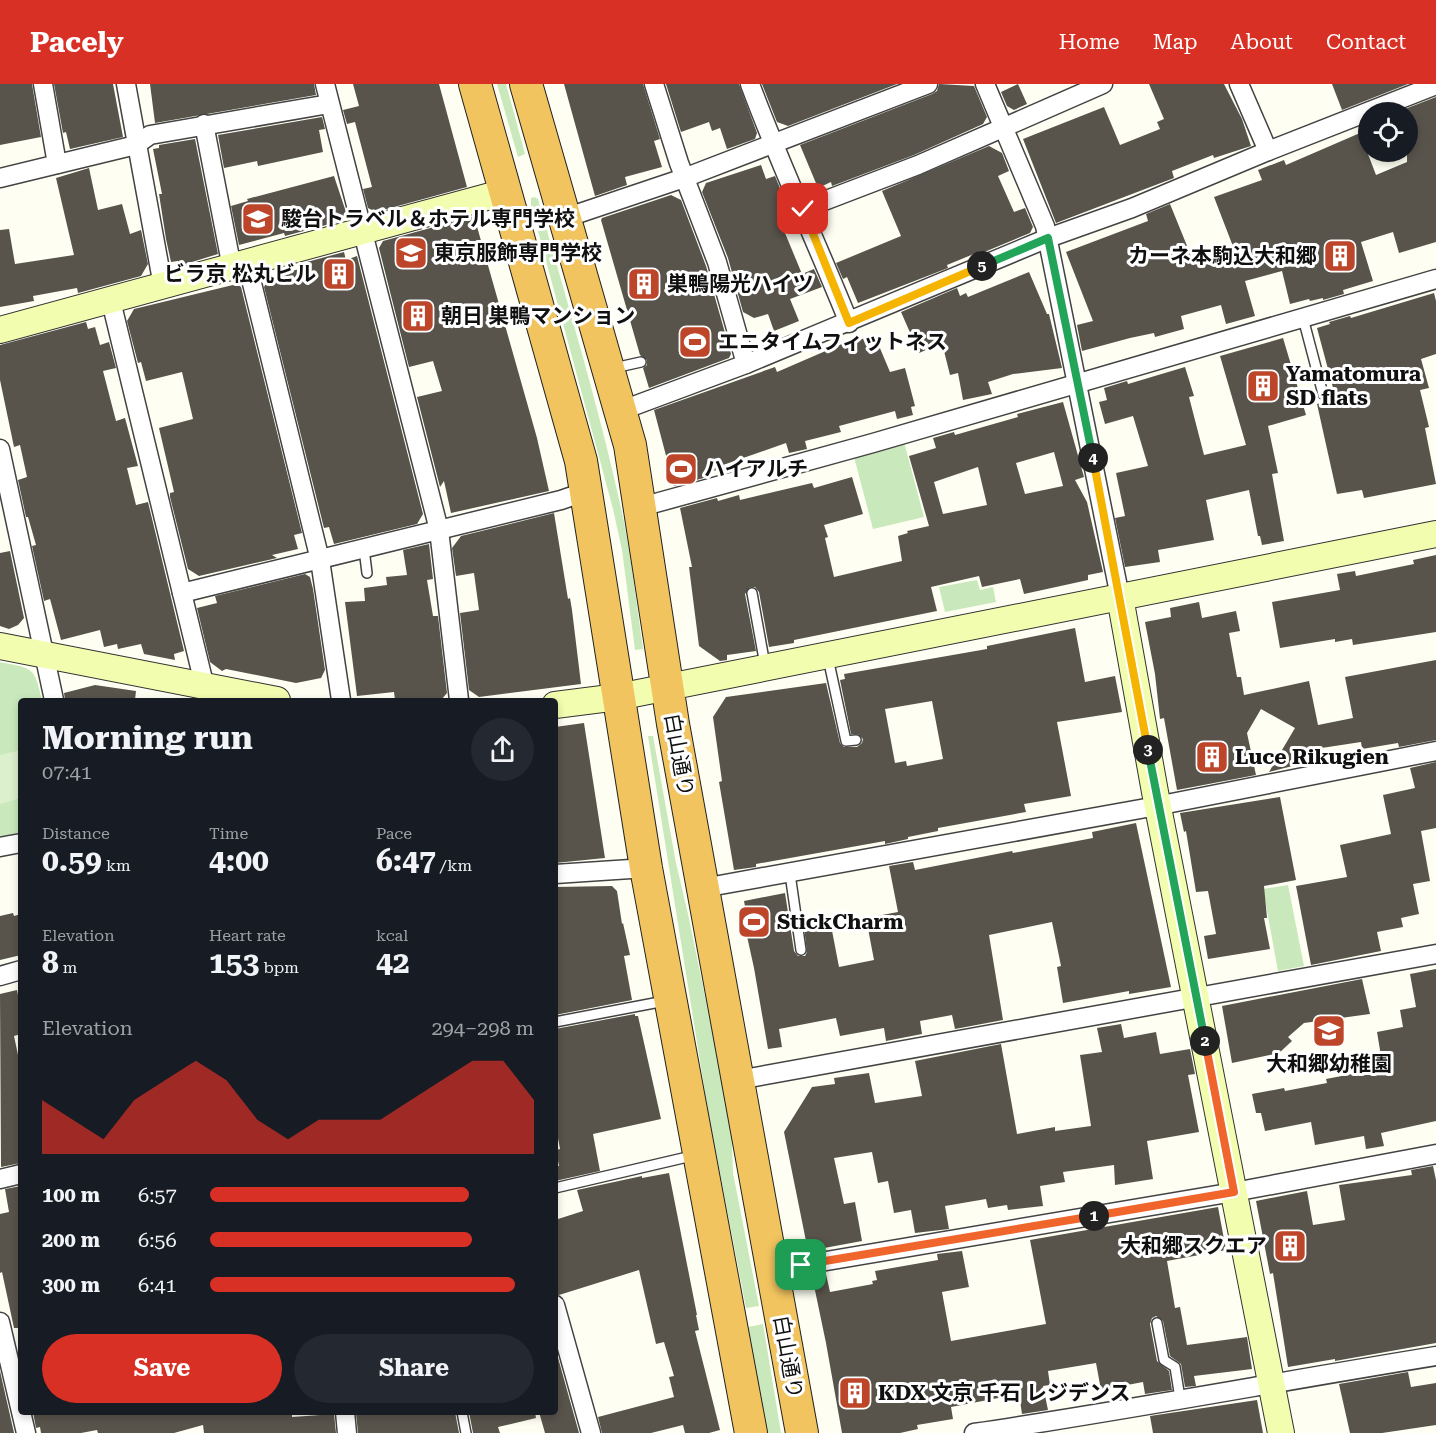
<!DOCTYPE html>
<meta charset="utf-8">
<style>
:root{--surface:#171b24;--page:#242831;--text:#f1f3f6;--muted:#9ea1a6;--accent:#d93025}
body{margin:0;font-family:"Roboto Serif","Noto Sans JP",serif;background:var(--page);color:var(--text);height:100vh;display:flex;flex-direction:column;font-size:22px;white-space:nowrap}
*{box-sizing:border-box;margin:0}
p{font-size:20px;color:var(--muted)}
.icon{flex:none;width:33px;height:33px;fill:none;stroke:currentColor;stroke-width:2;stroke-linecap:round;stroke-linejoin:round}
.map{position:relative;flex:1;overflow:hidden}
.details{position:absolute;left:18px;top:614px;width:540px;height:717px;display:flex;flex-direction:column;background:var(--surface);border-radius:6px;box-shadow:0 3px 9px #0003}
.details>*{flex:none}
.fabs{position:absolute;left:1358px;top:18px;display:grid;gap:12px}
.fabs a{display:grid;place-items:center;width:60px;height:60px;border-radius:50%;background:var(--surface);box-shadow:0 3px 9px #0003;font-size:30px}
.pin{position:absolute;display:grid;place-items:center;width:51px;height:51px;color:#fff;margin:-26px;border-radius:12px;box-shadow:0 3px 9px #0006}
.km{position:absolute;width:30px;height:30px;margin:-15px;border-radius:50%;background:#222;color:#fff;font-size:16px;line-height:30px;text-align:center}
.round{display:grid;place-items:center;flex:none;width:63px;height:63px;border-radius:32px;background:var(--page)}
.overview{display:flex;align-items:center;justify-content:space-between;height:102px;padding:0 24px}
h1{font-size:33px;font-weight:700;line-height:45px}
.metrics{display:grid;grid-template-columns:repeat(3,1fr);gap:9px;height:102px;padding:6px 24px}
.metrics div{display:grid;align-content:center}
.metrics b{font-size:30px;font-weight:700}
.metrics small{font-size:16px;font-weight:400}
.metrics p{font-size:16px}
.chart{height:168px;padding:12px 24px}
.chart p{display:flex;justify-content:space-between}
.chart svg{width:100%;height:108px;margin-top:6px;fill:var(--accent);opacity:.7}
.button{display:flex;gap:12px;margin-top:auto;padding:12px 24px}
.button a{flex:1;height:69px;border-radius:36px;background:var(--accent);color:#fff;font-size:24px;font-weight:700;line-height:69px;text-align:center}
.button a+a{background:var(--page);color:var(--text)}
ul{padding:0 24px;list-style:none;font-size:20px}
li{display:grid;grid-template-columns:96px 72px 1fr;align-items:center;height:45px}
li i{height:15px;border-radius:8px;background:var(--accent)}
header{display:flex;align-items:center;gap:36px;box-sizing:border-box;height:84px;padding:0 30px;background:var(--accent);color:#fff}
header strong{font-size:28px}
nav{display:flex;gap:33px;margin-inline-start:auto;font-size:21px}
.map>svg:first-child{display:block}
.green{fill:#c9e9bc}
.pitch{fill:#dcf0ce}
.building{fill:#58544c;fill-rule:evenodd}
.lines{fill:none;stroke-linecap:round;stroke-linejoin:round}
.lane-casing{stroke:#434343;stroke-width:12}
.street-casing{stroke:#434343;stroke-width:21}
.secondary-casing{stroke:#323232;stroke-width:28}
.highway-casing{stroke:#212121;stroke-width:34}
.lane{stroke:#fff;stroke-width:9}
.street{stroke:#fff;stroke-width:18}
.secondary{stroke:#f3fdaf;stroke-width:26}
.highway{stroke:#f1c45f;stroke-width:32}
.split-1-casing{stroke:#fff;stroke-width:12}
.split-2-casing{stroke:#fff;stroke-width:12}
.split-3-casing{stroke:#fff;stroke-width:12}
.split-4-casing{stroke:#fff;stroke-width:12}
.split-5-casing{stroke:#fff;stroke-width:12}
.split-6-casing{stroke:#fff;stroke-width:12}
.split-1{stroke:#f0652b;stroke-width:8}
.split-2{stroke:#f0652b;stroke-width:8}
.split-3{stroke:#22a559;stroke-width:8}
.split-4{stroke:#f5b400;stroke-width:8}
.split-5{stroke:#22a559;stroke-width:8}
.split-6{stroke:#f5b400;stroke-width:8}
.labels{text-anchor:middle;stroke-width:6;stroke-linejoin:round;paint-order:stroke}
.poi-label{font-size:21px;font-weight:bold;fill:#101010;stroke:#fff;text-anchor:start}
.street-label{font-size:21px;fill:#101010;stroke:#fff}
</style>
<header>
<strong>Pacely</strong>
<nav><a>Home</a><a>Map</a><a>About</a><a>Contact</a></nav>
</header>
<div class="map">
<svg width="1436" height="1349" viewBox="0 0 1436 1349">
<rect width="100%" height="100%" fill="#fefff2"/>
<g class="green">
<polygon points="497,0 506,0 525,70 518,73"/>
<path d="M534,113l4,2c30,107 63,214 86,323 8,42 13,84 19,127l-8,1 -13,-100 -9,-41 -82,-304v-7z"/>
<polygon points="904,358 924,433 873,445 854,373"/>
<polygon points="977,496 980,506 993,503 996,518 945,528 939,503"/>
<path d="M0,578c34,7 34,4 42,38h-21v132l-21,5z"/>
<polygon points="648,652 653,652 676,779 688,830 731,1038 733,1089 759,1222 746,1224 708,1027"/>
<polygon points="1288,801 1304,882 1278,887 1263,805"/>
<polygon points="763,1240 781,1349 767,1349 748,1243"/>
</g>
<polygon class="pitch" points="21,666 21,714 0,720 0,671"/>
<g class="building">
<polygon points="0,0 32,0 41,53 0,61"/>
<polygon points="54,0 113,0 123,53 70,65 66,48 63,49"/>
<polygon points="150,0 314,0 316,11 155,39"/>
<polygon points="353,0 439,0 467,103 376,128 368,124 363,105 372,103 355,38 347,40 343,26 359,22"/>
<polygon points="564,0 643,0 660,55 654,57 662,83 625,93 627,101 595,112"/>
<polygon points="666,0 739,0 757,49 755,55 727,65 720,44 712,47 709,38 681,48"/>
<polygon points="762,0 897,0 788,42 777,38"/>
<polygon points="939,0 974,2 987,33 983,40 914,71 832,102 831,98 818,104 800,61 932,10 937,7"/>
<polygon points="1018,0 1027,20 1014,26 1007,22 1001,8"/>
<polygon points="1149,0 1224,0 1242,35 1251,62 1214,74 1213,71 1172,87 1174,94 1056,139 1023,55 1104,23 1120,61 1160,45 1157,38 1164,35"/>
<polygon points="1332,0 1408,0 1342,26"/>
<polygon points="1436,13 1436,158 1399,169 1393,148 1361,158 1373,197 1343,206 1344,210 1323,216 1323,214 1310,217 1309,215 1290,220 1282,187 1245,197 1255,232 1226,240 1221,221 1181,232 1184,245 1155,253 1154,249 1130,254 1082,267 1077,241 1093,237 1066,168 1148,137 1146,130 1170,120 1194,179 1234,165 1214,113 1262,96 1258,86 1284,76 1286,81 1360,49 1376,91 1407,78 1407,28 1397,28"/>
<polygon points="322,33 325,45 319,46 323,68 258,82 257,77 224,84 218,51"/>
<polygon points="195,55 218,170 179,182 178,177 171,178 166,155 159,110 162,110 153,65 159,64 159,61"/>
<polygon points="989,62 1002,69 1009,87 998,92 1014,128 1025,124 1033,143 1030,149 982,169 981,167 947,181 948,184 858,219 847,193 843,195 836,179 901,152 882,107"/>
<polygon points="761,81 766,95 775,92 793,136 796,146 785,149 802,190 814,185 822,203 790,215 799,237 774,247 768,230 754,234 743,228 728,174 702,108 706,99"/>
<polygon points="89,84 98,126 122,120 130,150 141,146 148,180 141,192 78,209 77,204 33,212 34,217 0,223 0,146 9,145 15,180 74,171 56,94"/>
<polygon points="334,92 346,128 341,137 285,152 284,149 239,161 231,122 248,117 247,115"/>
<polygon points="671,111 681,116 706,182 731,270 729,274 649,304 643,284 647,281 647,276 640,271 601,136 602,134"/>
<polygon points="474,132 537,354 549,407 451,429 444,397 440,403 417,313 442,307 433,277 409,283 379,164 383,157"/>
<polygon points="344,168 346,176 357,172 423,430 417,440 334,460 329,443 324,444 264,203 270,192 304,184 303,179"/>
<polygon points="1029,188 1047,230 1049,230 1062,284 1013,290 988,298 992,310 963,316 958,289 950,291 942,259 919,269 901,228 957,204 960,212 966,209 968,213"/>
<polygon points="237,200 241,203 302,449 294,451 298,465 272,471 277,474 199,492 188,485 170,413 170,409 174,408 159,344 193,335 182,288 146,297 141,278 138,279 127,237 134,225"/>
<polygon points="1434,209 1436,217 1436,270 1421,275 1429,304 1420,306 1429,343 1425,344 1436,400 1364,414 1362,406 1337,410 1317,320 1336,315 1317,244 1330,240 1329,238 1350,232 1351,234"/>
<polygon points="86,238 88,245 95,243 100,261 109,258 116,284 103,287 116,337 125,334 138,382 127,384 136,421 148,418 184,567 174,570 175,576 144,570 141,560 118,565 117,560 104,563 100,546 61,556 50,515 44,517 32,462 36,461 28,433 26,433 18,396 27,393 20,361 14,363 0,296 0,261"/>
<polygon points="874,250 890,288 905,284 915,322 911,323 913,331 897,335 895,327 839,342 841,348 805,357 807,365 789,369 786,359 723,381 724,384 710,388 711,392 674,402 654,326 775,283 777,288 844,259 845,262"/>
<polygon points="1283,254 1306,331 1268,342 1278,389 1272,390 1284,457 1262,461 1260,452 1258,452 1249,406 1206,416 1214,456 1158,466 1160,478 1125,483 1115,434 1125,432 1116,389 1148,382 1133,332 1105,340 1099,318 1107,316 1104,304 1127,297 1128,300 1185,283 1194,312 1189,313 1204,371 1246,361 1220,272"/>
<path d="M1063,318l21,75 -9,3 12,22 16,70 -15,3v5l-64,14 -4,-15 -38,8 -3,-11 -48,11 6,24 -143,29v3l-25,4 -10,-55 -4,-5h-5l-5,7 11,57 -29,4v5l-7,1 -21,-15 -10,-79h3l-12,-59 37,-10 1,3 21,-6 1,5 72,-17 2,5 38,-11 11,37 -39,11 4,12 -3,1 9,39 68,-16 -4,-25 10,-3 -1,-2 22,-5 -20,-70 27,-8 -3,-10 21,-6 1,3 63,-18 -1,-3zM1054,368l9,34 -38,8 -9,-31zM978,383l9,38 -44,9 -9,-32z"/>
<polygon points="554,429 568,515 570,514 572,526 581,600 479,613 469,606 460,529 479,526 474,489 456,492 452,464 461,452"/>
<polygon points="429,460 433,495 427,496 433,532 438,532 447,609 441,616 395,616 394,608 357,612 345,518 365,517 364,504 387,501 386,493 407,491 403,466"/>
<polygon points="10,467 24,534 18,541 9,545 0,542 0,469"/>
<polygon points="1436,471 1436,548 1353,561 1352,555 1335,558 1335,555 1280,564 1272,518 1340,506 1337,490 1355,487 1356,492 1414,480 1413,476"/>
<polygon points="305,490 310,493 313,505 325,586 321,594 296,599 226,585 222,587 210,578 197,524 217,519 215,512"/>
<polygon points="1199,518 1202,534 1236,527 1240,547 1229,549 1237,593 1241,593 1244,611 1309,597 1318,641 1353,634 1345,593 1436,576 1436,656 1399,663 1398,659 1362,665 1361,658 1315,665 1316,670 1310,671 1312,677 1269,688 1295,644 1261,625 1247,649 1256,691 1177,706 1164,634 1160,635 1155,590 1145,538 1171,533 1170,524"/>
<path d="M1075,544l10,54 30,-6 7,36 -65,10 14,74 -47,8 2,8 -88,16v3l-30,6v2l-23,5v-3l-129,23v3l-22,3 -15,-88 3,-1 -9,-64 13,-20 100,-14 14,60 4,4h13l5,-4 1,-4 -5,-5h-7l-11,-54 5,-1 -1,-5 143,-25v-3zM932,617l11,58 -36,7 -1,-5 -11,2 -10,-54z"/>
<polygon points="95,601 136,607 135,616 65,616 64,609"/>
<polygon points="584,639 605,774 555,779 555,643"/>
<polygon points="1436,678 1436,744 1421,747 1430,797 1413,800 1419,830 1401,834 1403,843 1377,848 1381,867 1311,881 1296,802 1347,793 1340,761 1391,750 1383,711 1415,704 1410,684"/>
<polygon points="1280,713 1296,796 1264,802 1267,834 1264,834 1270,865 1208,875 1204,852 1216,850 1208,807 1196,808 1186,747 1184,748 1180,729"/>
<polygon points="1136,739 1171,903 1129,910 1129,907 1063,919 1057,883 1061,882 1052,838 989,851 1003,936 955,945 952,931 920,937 922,950 886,957 884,944 840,952 836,934 779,945 782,963 768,965 754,884 743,834 747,833 744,817 785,809 794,867 798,872 805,872 807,868 803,835 829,831 839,883 874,876 866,834 898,828 889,782 913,778 915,786 1012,767 1013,769 1093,754 1092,748"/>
<polygon points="612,802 617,807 622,840 623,839 630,871 624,872 632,916 555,931 555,803"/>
<polygon points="13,829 14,832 21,830 21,871 0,876 0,832"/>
<polygon points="1436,885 1436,1037 1381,1049 1384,1062 1366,1065 1364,1052 1315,1061 1311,1038 1265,1047 1261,1029 1256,1029 1252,1010 1284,1004 1285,1007 1327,999 1326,995 1383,984 1377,948 1403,943 1400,926 1416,923 1410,890"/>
<polygon points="1362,895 1370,930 1304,939 1288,953 1292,957 1279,969 1232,979 1222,922"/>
<polygon points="17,906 21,926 21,950 14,952 21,985 21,1079 1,1083 0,910"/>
<polygon points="635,930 635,932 638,932 661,1035 593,1050 600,1087 555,1097 555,1082 559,1082 556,1066 560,1065 555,1038 555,945"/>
<polygon points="1121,940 1124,954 1156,948 1160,970 1190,965 1195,990 1188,991 1199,1048 1147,1057 1153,1095 1115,1101 1114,1081 1063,1088 1065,1098 1040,1102 1043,1122 1008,1126 1007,1121 988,1124 986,1115 945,1122 949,1145 915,1149 911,1126 894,1129 888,1097 878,1099 872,1068 834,1074 844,1120 855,1118 862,1157 808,1167 784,1048 812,1003 835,1000 834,994 869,989 875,1019 922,1012 915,977 1001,960 1017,1050 1055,1043 1055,1047 1091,1042 1080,971 1102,968 1097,944"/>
<polygon points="1433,1082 1436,1096 1436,1259 1335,1277 1335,1275 1288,1283 1273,1189 1270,1190 1256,1117 1307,1107 1313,1141 1345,1136 1339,1101 1412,1091 1411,1086"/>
<polygon points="669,1089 697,1231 696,1231 699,1246 695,1247 720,1346 709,1349 685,1349 683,1341 651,1349 602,1349 598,1333 674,1313 669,1293 674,1292 664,1258 656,1260 639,1186 559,1211 555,1210 555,1136 583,1127 577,1106 642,1092 642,1094"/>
<polygon points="21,1102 21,1244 14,1244 2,1188 0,1189 0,1130 9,1128 5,1105"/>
<polygon points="1218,1123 1226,1166 1167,1177 1175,1224 1180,1223 1187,1261 1247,1253 1252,1285 1194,1292 1196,1302 1185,1303 1181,1280 1170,1272 1163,1237 1156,1232 1152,1234 1150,1240 1157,1277 1169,1287 1172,1306 1145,1310 1143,1298 1101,1306 1096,1279 1048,1287 1050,1301 1043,1302 1048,1326 1022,1330 1019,1310 951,1323 953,1335 917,1341 918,1345 900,1349 842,1349 826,1259 812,1192 826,1190 830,1208 873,1200 872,1197 877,1196 875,1187 938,1176 937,1170 962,1167 969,1203 942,1208 951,1257 1046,1240 1030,1156"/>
<polygon points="555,1263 579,1349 545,1349 539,1328 555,1328"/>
<polygon points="0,1287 14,1349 0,1349"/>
<polygon points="1408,1288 1411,1303 1436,1299 1436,1341 1382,1349 1350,1349 1339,1300"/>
<polygon points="1257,1316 1263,1349 1153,1349 1150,1332"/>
<polygon points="33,1328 292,1328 292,1333 334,1330 336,1349 204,1349 203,1341 174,1349 98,1349 97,1346 81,1349 41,1349 40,1343 36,1344"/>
<polygon points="360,1328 455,1328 459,1349 358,1349 356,1329"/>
<polygon points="469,1328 535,1328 536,1334 498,1343 500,1349 473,1349"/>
</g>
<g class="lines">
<defs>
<g id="lane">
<polyline points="1303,234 1323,310"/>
<polyline points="614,284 641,278"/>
<polyline points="364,465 367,489"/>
<polyline points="752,509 765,581"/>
<polyline points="828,574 846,657 856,656"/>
<polyline points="790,790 801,866"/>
<polyline points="555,938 665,917"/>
<polyline points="555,1104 696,1071"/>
<polyline points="1157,1239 1164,1276 1175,1283 1180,1314"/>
<polyline points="462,1328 466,1349"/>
</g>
<g id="street">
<polyline points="43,0 57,80"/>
<polyline points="126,0 163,202"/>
<polyline points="325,0 439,446 459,616"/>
<polyline points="654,0 679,79 717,178 746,280"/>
<path d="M750,0c30,81 67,159 99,239"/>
<polyline points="985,0 1045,142 1120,513"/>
<polyline points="1239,0 1268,67"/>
<polyline points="204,40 232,184"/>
<polyline points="0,94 136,61 150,51 329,20"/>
<polyline points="803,125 918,81 1103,0"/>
<polyline points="565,134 684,94 928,0"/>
<polyline points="247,179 320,476 341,616"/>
<polyline points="111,217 208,616"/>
<polyline points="620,327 746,280 1048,154 1132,124 1268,67 1436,1"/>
<polyline points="0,365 54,616"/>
<polyline points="641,423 873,359 1436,195"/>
<polyline points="182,509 561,416 587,407"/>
<polyline points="0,763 21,759"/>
<polyline points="555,790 646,784"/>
<polyline points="703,804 1146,724 1436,667"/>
<polyline points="0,892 21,886"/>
<polyline points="738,996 1436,870"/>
<polyline points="0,1095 21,1090"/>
<polyline points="773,1186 1234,1108 1436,1070"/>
<polyline points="555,1221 591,1349"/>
<polyline points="0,1238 26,1349"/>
<polyline points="345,1328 347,1349"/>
<path d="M974,1349c155,-23 308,-52 462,-77"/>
</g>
<g id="secondary">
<polyline points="0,246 505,108"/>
<polyline points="1120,513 1155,708 1281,1349"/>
<polyline points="0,562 277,616"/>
<polyline points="555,621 618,613 1436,450"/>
</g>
<g id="highway">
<polyline points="475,0 581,377 646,784 751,1349"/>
<polyline points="526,0 630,361 673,640 802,1349"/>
</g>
</defs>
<use href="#lane" class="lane-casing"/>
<use href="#street" class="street-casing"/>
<use href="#secondary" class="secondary-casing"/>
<use href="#highway" class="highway-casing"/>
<use href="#lane" class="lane"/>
<use href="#street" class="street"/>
<use href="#secondary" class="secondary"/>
<use href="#highway" class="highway"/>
</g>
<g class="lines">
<defs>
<polyline id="split-1" points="801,1181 1094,1132"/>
<polyline id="split-2" points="1094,1132 1234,1108 1205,957"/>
<polyline id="split-3" points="1148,666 1205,957"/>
<polyline id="split-4" points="1093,374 1148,666"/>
<polyline id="split-5" points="982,182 1048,154 1093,374"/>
<polyline id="split-6" points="803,125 849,239 982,182"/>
</defs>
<use href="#split-1" class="split-1-casing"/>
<use href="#split-2" class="split-2-casing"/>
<use href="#split-3" class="split-3-casing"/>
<use href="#split-4" class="split-4-casing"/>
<use href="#split-5" class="split-5-casing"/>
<use href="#split-6" class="split-6-casing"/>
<use href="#split-1" class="split-1"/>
<use href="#split-2" class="split-2"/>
<use href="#split-3" class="split-3"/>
<use href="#split-4" class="split-4"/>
<use href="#split-5" class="split-5"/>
<use href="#split-6" class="split-6"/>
</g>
<defs>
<symbol id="university-square" viewBox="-11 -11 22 22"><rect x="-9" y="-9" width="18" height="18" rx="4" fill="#bd462a" stroke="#fff"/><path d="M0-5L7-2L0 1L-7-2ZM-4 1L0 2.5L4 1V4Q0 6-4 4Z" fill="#fff"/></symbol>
<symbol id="building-square" viewBox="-11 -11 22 22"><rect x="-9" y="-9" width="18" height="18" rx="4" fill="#bd462a" stroke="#fff"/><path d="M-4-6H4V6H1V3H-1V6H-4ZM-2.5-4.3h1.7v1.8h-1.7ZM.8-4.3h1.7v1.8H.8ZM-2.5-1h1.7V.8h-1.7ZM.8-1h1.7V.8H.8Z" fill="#fff"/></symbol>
<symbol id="stadium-square" viewBox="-11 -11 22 22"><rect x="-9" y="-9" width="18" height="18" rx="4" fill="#bd462a" stroke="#fff"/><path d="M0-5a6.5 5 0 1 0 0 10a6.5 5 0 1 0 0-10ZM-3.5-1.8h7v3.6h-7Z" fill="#fff"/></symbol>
<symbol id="school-square" viewBox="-11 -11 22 22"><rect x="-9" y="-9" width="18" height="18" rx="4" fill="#bd462a" stroke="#fff"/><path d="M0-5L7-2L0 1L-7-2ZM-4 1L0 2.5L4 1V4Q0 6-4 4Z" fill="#fff"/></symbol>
</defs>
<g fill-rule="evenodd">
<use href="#university-square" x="239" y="116" width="38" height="38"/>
<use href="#university-square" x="392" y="150" width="38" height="38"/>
<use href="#building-square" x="1321" y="153" width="38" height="38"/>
<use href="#building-square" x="320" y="171" width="38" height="38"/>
<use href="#building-square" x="625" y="181" width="38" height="38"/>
<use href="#building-square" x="399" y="213" width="38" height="38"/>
<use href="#stadium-square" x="676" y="239" width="38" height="38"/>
<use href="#building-square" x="1244" y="283" width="38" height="38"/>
<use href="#stadium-square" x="662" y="366" width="38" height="38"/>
<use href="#building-square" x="1193" y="654" width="38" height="38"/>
<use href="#stadium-square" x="735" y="819" width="38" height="38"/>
<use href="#school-square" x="1310" y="928" width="38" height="38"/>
<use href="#building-square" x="1271" y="1143" width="38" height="38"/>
<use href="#building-square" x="836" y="1290" width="38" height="38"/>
</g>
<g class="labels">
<g class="poi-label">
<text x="281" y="142">駿台トラベル＆ホテル専門学校</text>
<text x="434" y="176">東京服飾専門学校</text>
<text x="1317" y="179" text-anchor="end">カーネ本駒込大和郷</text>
<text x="316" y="197" text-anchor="end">ビラ京 松丸ビル</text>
<text x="667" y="207">巣鴨陽光ハイツ</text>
<text x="441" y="239">朝日 巣鴨マンション</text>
<text x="718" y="265">エニタイムフィットネス</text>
<text x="1286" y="297">Yamatomura<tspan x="1286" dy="24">SD flats</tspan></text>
<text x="704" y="392">ハイアルチ</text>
<text x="1235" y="680">Luce Rikugien</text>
<text x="777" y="845">StickCharm</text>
<text x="1329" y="987" text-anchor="middle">大和郷幼稚園</text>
<text x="1267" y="1169" text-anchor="end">大和郷スクエア</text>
<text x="878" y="1316">KDX 文京 千石 レジデンス</text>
</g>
<g class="street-label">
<text transform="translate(679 671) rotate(80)" y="7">白山通り</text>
<text transform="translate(788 1273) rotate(80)" y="7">白山通り</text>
</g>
</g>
</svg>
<div class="fabs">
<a><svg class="icon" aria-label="locate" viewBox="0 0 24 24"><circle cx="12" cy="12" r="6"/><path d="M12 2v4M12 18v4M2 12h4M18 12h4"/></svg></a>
</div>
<div class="pin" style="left:801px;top:1181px;background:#1e9e55"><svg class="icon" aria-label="arrive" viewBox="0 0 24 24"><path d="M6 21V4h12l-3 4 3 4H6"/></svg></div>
<div class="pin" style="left:803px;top:125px;background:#d93025"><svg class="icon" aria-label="check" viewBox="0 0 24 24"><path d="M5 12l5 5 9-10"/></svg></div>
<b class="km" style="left:1094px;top:1132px">1</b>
<b class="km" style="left:1205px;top:957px">2</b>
<b class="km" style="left:1148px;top:666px">3</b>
<b class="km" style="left:1093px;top:374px">4</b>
<b class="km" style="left:982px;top:182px">5</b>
<section class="details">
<div class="overview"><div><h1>Morning run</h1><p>07:41</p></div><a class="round"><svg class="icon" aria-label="share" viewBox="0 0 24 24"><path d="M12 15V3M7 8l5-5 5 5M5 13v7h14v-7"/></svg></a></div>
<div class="metrics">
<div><p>Distance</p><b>0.59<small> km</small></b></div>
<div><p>Time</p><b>4:00</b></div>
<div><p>Pace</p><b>6:47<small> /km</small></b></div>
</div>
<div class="metrics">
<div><p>Elevation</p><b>8<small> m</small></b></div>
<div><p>Heart rate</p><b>153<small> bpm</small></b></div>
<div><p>kcal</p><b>42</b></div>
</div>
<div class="chart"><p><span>Elevation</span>294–298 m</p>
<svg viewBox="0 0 160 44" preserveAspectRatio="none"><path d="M0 44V22L10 30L20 38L30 22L40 14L50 6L60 14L70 30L80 38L90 30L100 30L110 30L120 22L130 14L140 6L150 6L160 22V44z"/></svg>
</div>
<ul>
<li><b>100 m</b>6:57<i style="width:80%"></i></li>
<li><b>200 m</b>6:56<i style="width:81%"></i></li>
<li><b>300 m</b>6:41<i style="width:94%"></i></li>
</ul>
<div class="button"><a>Save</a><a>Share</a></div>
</section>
</div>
